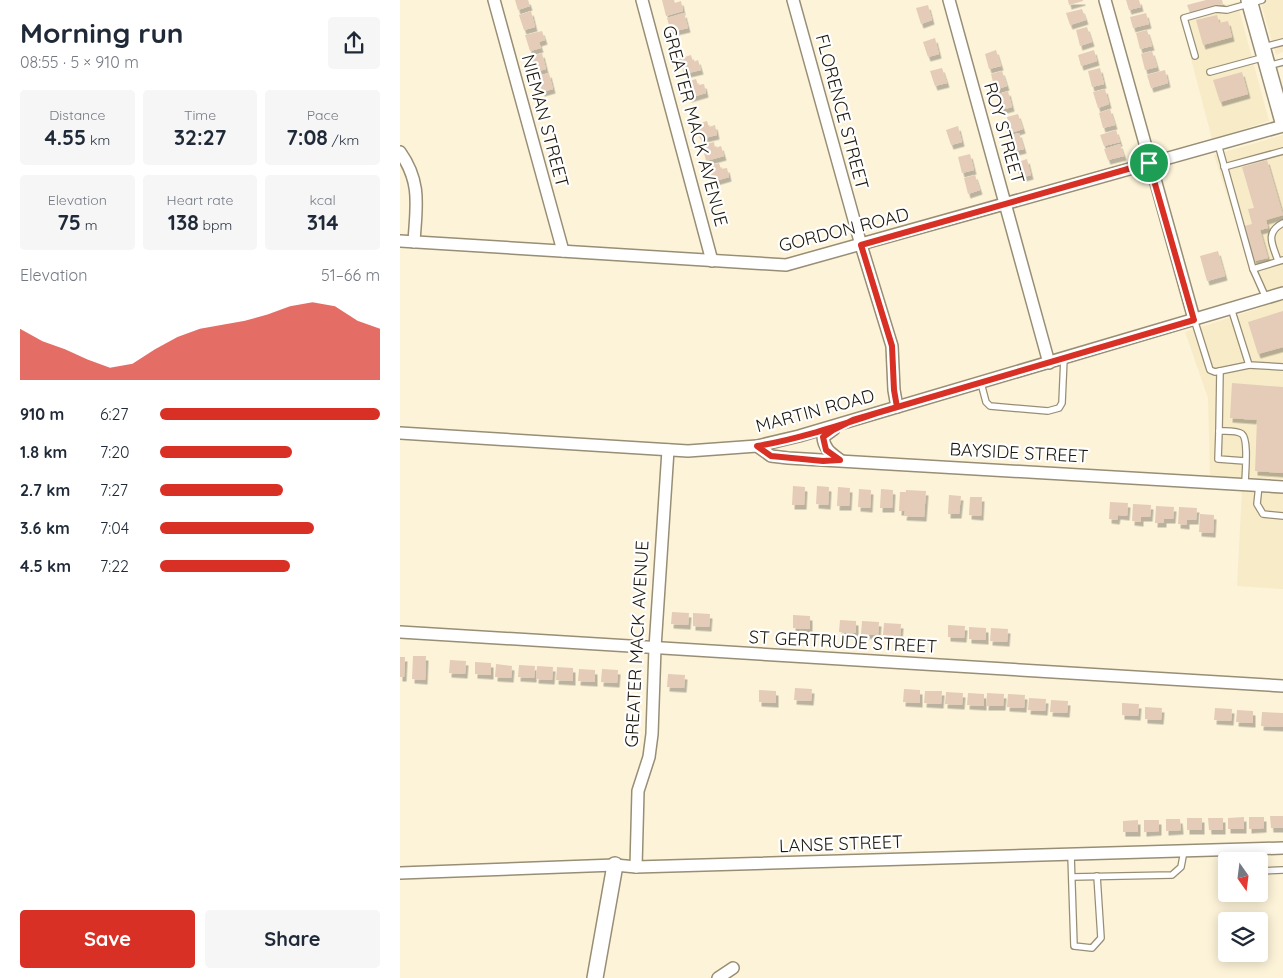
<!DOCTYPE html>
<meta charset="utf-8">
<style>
:root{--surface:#fff;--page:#f6f6f7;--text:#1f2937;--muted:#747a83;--accent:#d93025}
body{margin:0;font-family:Quicksand,sans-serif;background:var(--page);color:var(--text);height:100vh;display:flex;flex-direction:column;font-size:19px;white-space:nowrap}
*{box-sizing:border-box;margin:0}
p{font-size:16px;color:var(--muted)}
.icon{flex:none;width:28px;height:28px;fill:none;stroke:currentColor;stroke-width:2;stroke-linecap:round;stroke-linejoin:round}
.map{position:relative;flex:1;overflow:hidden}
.sheet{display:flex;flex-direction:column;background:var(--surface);width:400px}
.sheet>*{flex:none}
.needle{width:32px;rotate:166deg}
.tools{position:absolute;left:818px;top:852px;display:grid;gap:10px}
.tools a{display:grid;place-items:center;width:50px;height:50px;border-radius:5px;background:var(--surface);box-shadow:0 2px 12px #0003;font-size:25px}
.pin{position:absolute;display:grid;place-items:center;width:42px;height:42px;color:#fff;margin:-21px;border:2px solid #fff;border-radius:50%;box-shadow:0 1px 5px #0007}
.round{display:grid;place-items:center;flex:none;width:52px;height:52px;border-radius:5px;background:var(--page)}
.head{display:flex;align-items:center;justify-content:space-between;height:85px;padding:0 20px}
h1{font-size:28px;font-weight:700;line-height:38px}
.figures{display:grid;grid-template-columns:repeat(3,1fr);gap:8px;height:85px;padding:5px 20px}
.figures div{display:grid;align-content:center;border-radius:5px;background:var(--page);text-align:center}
.figures b{font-size:21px;font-weight:700}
.figures small{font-size:14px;font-weight:400}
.figures p{font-size:14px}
.chart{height:140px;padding:10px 20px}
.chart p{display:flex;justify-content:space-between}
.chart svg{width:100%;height:90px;margin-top:5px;fill:var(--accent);opacity:.7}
.action{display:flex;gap:10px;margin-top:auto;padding:10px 20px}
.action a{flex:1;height:58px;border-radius:5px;background:var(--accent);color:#fff;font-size:20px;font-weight:700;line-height:58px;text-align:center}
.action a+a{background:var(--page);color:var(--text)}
ul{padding:0 20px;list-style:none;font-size:16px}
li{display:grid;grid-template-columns:80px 60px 1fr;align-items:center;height:38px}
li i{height:12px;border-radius:6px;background:var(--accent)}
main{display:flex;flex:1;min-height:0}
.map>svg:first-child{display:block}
.built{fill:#f8ebc8}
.building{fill:#e4ccb8;filter:url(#shadow)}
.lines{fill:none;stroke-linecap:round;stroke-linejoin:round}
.lane-casing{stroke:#988e75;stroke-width:8}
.street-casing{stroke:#988e75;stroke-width:14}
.secondary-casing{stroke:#988e75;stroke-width:18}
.lane{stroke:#fff;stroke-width:5.5}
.street{stroke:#fff;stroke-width:11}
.secondary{stroke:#fff;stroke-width:15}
.route-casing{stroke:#fff;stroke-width:10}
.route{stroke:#d93025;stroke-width:6}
.labels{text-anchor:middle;stroke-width:4.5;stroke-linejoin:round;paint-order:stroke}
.street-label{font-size:18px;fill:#1b180e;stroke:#fff}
</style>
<main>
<section class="sheet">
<div class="head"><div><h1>Morning run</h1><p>08:55 · 5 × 910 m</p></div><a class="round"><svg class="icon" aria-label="share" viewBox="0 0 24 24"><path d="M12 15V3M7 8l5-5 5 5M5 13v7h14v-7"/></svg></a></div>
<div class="figures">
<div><p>Distance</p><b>4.55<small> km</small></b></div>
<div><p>Time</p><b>32:27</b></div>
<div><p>Pace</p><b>7:08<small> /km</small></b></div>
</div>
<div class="figures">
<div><p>Elevation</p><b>75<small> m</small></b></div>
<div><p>Heart rate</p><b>138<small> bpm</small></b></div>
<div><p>kcal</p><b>314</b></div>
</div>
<div class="chart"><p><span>Elevation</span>51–66 m</p>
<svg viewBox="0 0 160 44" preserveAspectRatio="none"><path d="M0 44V19L10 25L20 29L30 34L40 38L50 36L60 29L70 23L80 19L90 17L100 15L110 12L120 8L130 6L140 8L150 15L160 19V44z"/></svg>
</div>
<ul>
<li><b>910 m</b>6:27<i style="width:100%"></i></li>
<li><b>1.8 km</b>7:20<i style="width:60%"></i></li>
<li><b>2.7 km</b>7:27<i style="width:56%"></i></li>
<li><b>3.6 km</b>7:04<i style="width:70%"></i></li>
<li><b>4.5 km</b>7:22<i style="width:59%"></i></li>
</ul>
<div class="action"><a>Save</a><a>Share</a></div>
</section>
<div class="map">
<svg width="883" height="978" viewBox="0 0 883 978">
<defs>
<filter id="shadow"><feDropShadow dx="2.5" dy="4.5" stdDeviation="0" flood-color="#0004"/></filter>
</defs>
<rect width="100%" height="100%" fill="#fdf3d8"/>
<g class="built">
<polygon points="860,0 883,0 883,52 876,55"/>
<polygon points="837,2 869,121 812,139 780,17"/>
<polygon points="883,135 883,479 810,476 808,398 785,332 863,307 814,155"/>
<polygon points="842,490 883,493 883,589 837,586"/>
</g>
<g class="building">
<polygon points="115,0 128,0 130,6 118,10"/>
<polygon points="262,0 274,0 275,3 281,1 283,11 266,16"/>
<polygon points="668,0 683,0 683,1 669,5"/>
<polygon points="726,0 739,0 741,7 729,10"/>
<polygon points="806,0 822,0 823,4 790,13 787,5"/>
<polygon points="528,5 532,20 521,24 516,8"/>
<polygon points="682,9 686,20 670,25 666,13"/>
<polygon points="131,11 135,27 124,30 119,15"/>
<polygon points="284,13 288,28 271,32 267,18"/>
<polygon points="746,13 749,24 733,28 730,17"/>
<polygon points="817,15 819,23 828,21 832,37 803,45 796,20"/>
<polygon points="687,27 692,42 680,46 676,30"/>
<polygon points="747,30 752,46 740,49 736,33"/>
<polygon points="142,31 145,40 139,42 141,48 130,51 125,35"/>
<polygon points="535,38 539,54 528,57 523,42"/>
<polygon points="596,50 601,66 589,69 585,54"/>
<polygon points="694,50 697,61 681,66 678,55"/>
<polygon points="752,51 757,67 745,70 741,54"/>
<polygon points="142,53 146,69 135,72 130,57"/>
<polygon points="291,55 293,62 298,60 301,70 284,74 279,59"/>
<polygon points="542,68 547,83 535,86 530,71"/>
<polygon points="700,68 704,84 692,87 688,71"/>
<polygon points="765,70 768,83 751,88 747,75"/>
<polygon points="602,71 607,86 595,90 591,74"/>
<polygon points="842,72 848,94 820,102 813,80"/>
<polygon points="149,73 153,89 142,92 137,76"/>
<polygon points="296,79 298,85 304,84 306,93 289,98 285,82"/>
<polygon points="705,89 709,104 698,108 693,92"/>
<polygon points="608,91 612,107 601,110 596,95"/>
<polygon points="710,109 715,125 703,128 699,113"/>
<polygon points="618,114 623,129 611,133 607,117"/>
<polygon points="307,121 309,127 315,125 317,135 300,139 296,124"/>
<polygon points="558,126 562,142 551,145 546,130"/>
<polygon points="716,130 720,142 704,146 700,135"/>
<polygon points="619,133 624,149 612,152 608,136"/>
<polygon points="314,142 315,148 321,146 324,156 306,161 302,145"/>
<polygon points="720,144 724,156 708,160 704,149"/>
<polygon points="570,154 574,170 562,173 558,157"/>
<polygon points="627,159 631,175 620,178 615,163"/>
<polygon points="867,160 883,215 866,220 868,228 860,230 868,258 854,261 844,226 852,224 848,209 854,208 842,167"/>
<polygon points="319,163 321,169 327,168 329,177 312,182 308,166"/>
<polygon points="575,175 580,190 568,194 564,178"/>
<polygon points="818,251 825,276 807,281 800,256"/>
<polygon points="883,311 883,347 858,354 848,322"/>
<polygon points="832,383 883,387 883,473 855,471 857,420 830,418"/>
<polygon points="393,486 405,487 404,505 392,505"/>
<polygon points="417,486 429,487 428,505 416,504"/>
<polygon points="438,487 450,488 449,506 437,506"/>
<polygon points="459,489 471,490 470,508 458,507"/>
<polygon points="481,489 493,490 492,508 480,508"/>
<polygon points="506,490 526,491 524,517 504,516 505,511 499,511 500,492 506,492"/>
<polygon points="549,495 561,496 559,514 548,514"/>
<polygon points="570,497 582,497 581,516 569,515"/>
<polygon points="710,502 728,503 727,516 718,515 717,520 709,519"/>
<polygon points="733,504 751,505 750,517 741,517 741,522 732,521"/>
<polygon points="756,506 774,507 773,519 764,519 764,523 755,523"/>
<polygon points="779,507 797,508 796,520 787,520 787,525 778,524"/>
<polygon points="800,514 814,515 813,533 799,532"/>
<polygon points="272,612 289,613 288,625 271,624"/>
<polygon points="293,613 310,614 309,627 293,626"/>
<polygon points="393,615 410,616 410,629 393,628"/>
<polygon points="440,620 456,621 456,633 439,632"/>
<polygon points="462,621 479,622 478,635 461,634"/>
<polygon points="484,623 501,624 500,636 483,635"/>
<polygon points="548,625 565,626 564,638 548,637"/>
<polygon points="569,627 586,628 586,640 569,639"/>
<polygon points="591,628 608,629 607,642 590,641"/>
<polygon points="13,656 26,656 25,680 12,679"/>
<polygon points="0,657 5,657 4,677 0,677"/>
<polygon points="50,660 66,661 65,674 49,673"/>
<polygon points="75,662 91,663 91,675 75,674"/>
<polygon points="96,664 112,666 111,678 95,677"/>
<polygon points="119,665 135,666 134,678 118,677"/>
<polygon points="137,666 153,667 152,680 136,679"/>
<polygon points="157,667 173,668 173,681 156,680"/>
<polygon points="179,669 195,670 195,682 178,681"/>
<polygon points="202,669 218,670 217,683 201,682"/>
<polygon points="268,674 285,675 284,688 267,687"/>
<polygon points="395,688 412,689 411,701 394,700"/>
<polygon points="504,689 520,690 520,703 503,702"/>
<polygon points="359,690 376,691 376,703 359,702"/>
<polygon points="525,691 542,691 541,704 524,703"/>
<polygon points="546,692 563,693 562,705 545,704"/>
<polygon points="568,693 584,694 584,706 567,705"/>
<polygon points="587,693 604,694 603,706 586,706"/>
<polygon points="608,694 625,695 624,708 607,707"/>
<polygon points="629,698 646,699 645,711 628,710"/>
<polygon points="651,700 668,701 667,713 650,712"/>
<polygon points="722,703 739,704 738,716 722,715"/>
<polygon points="745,707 762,708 761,720 745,719"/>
<polygon points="815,708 832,709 831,721 814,720"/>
<polygon points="837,710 853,711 853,723 836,722"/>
<polygon points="862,712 883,713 883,727 861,726"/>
<polygon points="870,816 883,816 883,828 871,828"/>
<polygon points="844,817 844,829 828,829 828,818"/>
<polygon points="849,817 864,817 864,828 849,829"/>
<rect x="787" y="818" width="15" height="12"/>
<polygon points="808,818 823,818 823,830 809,830"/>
<polygon points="766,819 780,819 781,830 766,831"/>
<polygon points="738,820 738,832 723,832 723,821"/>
<polygon points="744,820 759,820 759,831 744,832"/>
</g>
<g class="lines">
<defs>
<g id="lane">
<polyline points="864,47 883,42"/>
<polyline points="795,56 784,18 816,9 827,10 862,0"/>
<polyline points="868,66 883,62"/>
<polyline points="810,72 865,57"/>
<polyline points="818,144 853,269 866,298"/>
<polyline points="824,167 883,151"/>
<path d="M878,261c-5,-16 -14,-28 5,-38"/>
<polyline points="853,269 883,260"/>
<polyline points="831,308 849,365 883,367"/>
<polyline points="794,319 810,370 815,372 849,365"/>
<polyline points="581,383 586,402 590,406 648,411 659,408 662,403 664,358"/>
<polyline points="819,431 820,371"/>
<path d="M845,484c0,-10 4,-44 -3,-50 -5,-4 -17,-3 -23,-3l-1,28 27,2"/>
<polyline points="859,485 857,504 863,514 883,516"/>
<polyline points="833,850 834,861"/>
<polyline points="671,855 674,946 692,948 701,938 697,876"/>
<polyline points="859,871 883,870"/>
<polyline points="672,877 772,875 781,867 784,851"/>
</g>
<g id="street">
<polyline points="94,0 163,251"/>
<polyline points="242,0 312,261"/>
<polyline points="393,0 461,245 492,346 494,390 497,407"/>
<polyline points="549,0 649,363"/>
<polyline points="705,0 794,319"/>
<path d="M0,152c22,31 16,55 14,90"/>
<polyline points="0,241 386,265 883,126"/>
<path d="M434,429l-11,8c1,12 8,16 17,23"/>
<polyline points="0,433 288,451 357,446 399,436 883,293"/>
<polyline points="357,446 371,456 388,458 883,487"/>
<polyline points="0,632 883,686"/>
<polyline points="236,867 238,791 249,757 252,734 255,648 268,450"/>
<polyline points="0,873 215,865 236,867 883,848"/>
<polyline points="318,978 333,968"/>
</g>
<g id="secondary">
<polyline points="849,0 883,122"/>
<polyline points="195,978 215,865"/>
</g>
</defs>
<use href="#lane" class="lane-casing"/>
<use href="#street" class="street-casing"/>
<use href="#secondary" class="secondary-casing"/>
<use href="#lane" class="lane"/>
<use href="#street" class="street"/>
<use href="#secondary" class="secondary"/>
</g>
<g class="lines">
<defs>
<path id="route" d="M749,163l-288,82 31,101 2,44 3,17c-46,14 -92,31 -140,39l14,10 52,5 17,-1 -14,-10 -3,-13 10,-7 20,-10 341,-100 -45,-157"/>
</defs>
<use href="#route" class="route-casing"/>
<use href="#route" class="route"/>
</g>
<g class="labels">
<g class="street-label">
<text transform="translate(442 112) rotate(75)" y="6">FLORENCE STREET</text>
<text transform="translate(145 121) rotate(75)" y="6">NIEMAN STREET</text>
<text transform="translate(295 126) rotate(75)" y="6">GREATER MACK AVENUE</text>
<text transform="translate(604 133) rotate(74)" y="6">ROY STREET</text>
<text transform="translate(444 230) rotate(-14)" y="6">GORDON ROAD</text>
<text transform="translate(415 411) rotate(-15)" y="6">MARTIN ROAD</text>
<text transform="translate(619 453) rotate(3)" y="6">BAYSIDE STREET</text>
<text transform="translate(443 642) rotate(3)" y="6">ST GERTRUDE STREET</text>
<text transform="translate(237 644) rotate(-87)" y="6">GREATER MACK AVENUE</text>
<text transform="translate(441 844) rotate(-2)" y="6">LANSE STREET</text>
</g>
</g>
</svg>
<div class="tools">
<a><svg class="needle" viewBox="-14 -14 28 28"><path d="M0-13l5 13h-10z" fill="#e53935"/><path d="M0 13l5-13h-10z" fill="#747a83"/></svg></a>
<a><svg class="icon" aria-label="layers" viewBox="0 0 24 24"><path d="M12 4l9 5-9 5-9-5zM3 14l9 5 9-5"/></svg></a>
</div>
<div class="pin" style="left:749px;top:163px;background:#1e9e55"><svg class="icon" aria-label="arrive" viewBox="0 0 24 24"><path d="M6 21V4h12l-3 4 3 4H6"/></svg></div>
</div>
</main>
